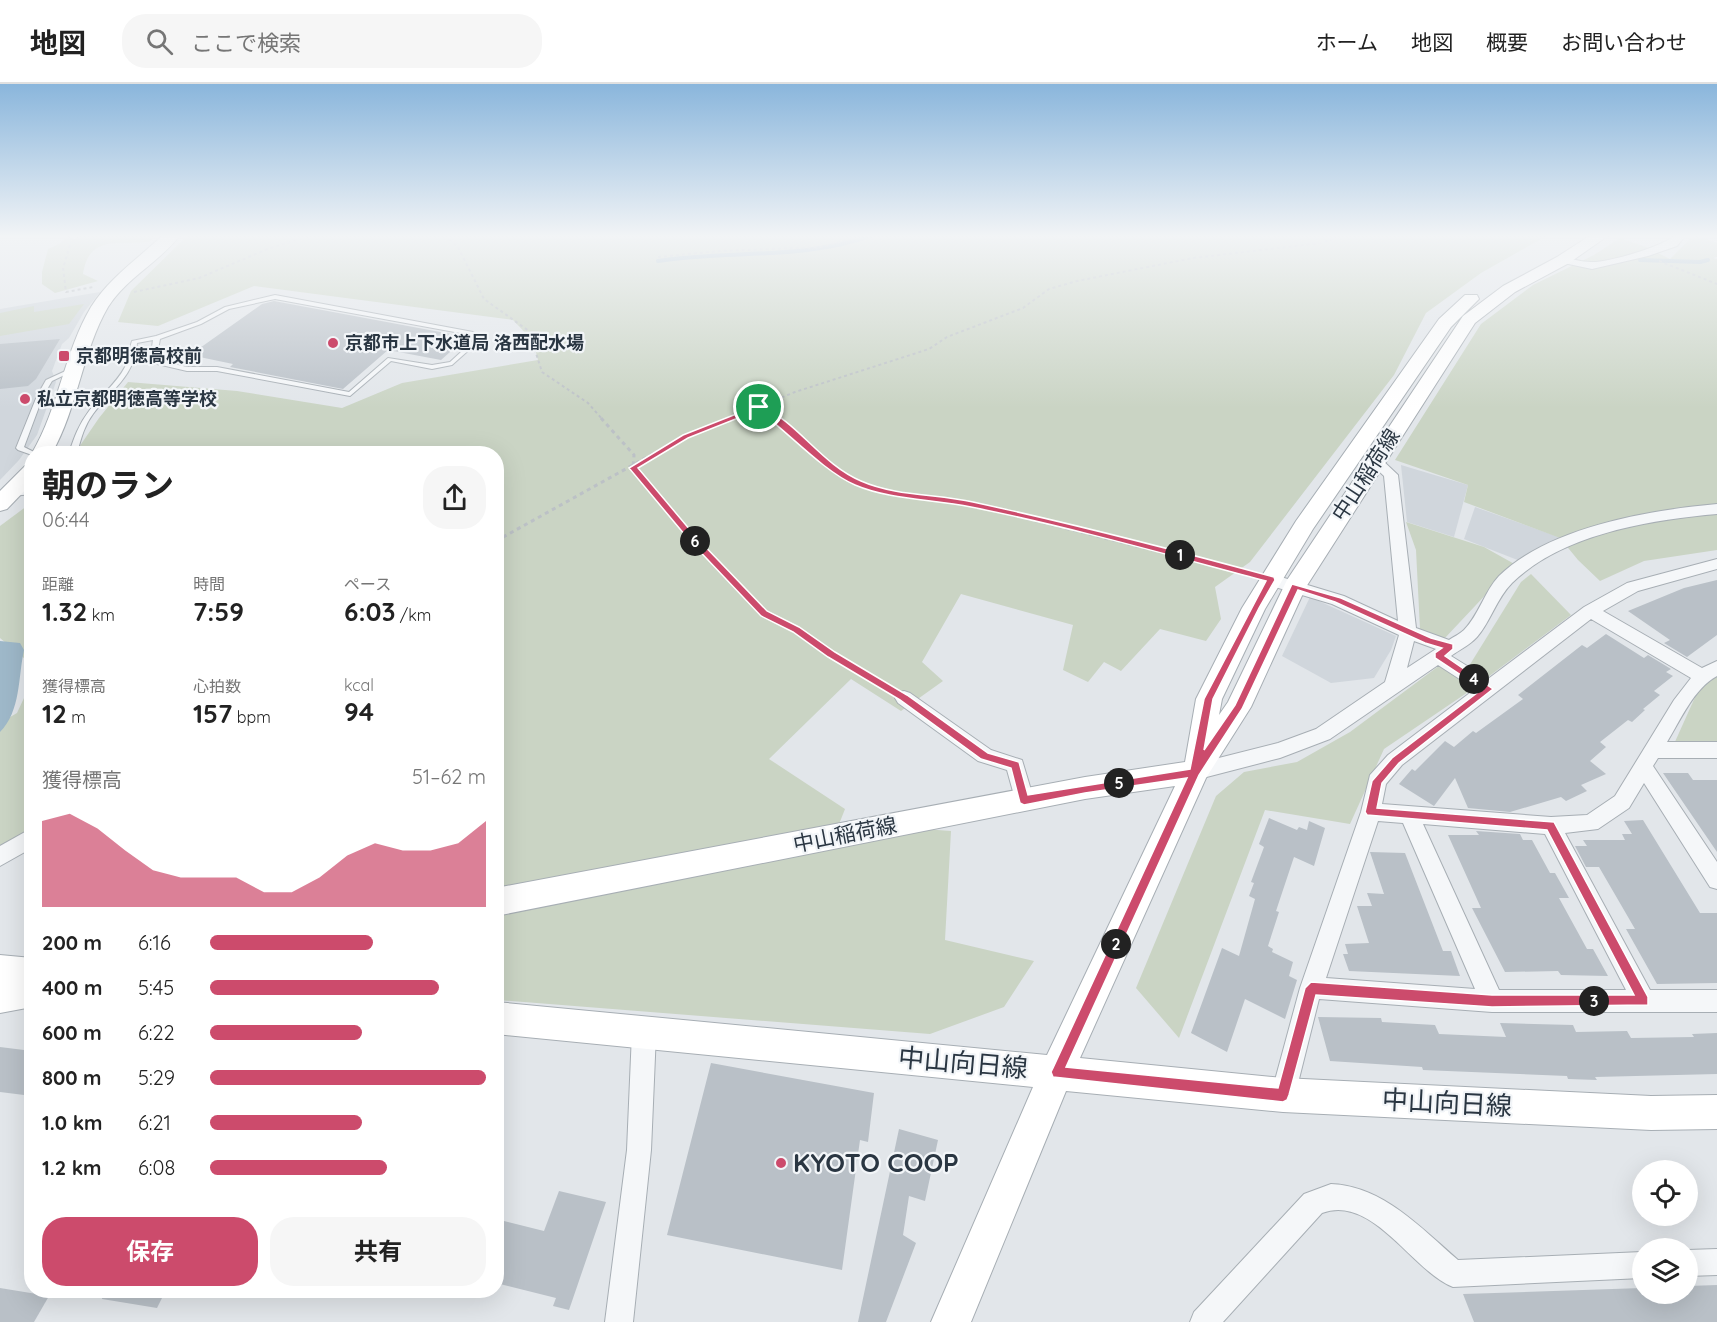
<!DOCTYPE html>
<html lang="ja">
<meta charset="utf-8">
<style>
:root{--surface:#fff;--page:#f6f6f6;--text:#222;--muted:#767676;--line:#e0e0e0;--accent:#cc4b6c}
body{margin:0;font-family:Quicksand,"Noto Sans JP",sans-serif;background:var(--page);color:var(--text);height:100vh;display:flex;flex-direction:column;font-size:22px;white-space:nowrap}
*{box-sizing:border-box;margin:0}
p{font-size:20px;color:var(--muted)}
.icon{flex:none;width:33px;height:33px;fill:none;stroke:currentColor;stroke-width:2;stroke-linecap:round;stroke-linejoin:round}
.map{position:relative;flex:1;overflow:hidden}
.details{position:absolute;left:24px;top:362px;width:480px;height:852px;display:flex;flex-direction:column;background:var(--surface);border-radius:24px;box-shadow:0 6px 24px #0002}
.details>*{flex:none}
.tools{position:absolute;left:1632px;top:1076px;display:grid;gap:12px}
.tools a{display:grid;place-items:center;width:66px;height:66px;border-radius:50%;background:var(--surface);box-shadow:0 6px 24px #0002;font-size:30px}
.pin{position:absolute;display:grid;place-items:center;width:51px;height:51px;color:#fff;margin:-26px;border:3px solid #fff;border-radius:50%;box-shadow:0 2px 6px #0007}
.km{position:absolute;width:30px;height:30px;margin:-15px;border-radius:50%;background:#222;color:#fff;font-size:16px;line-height:30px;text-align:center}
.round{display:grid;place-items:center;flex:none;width:63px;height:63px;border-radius:24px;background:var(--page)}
.summary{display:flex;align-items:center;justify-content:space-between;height:102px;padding:0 18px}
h1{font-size:33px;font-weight:700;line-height:45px}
.stats{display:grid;grid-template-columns:repeat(3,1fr);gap:9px;height:102px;padding:6px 18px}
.stats div{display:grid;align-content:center}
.stats b{font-size:26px;font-weight:700}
.stats small{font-size:16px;font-weight:400}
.stats p{font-size:16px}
.chart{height:168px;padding:12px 18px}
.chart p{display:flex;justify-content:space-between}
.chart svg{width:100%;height:108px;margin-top:6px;fill:var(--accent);opacity:.7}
.cta{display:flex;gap:12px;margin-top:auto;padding:12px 18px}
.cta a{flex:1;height:69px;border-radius:24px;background:var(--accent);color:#fff;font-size:24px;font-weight:700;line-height:69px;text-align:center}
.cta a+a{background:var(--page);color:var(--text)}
ul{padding:0 18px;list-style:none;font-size:20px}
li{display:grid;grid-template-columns:96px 72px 1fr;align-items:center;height:45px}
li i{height:15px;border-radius:8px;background:var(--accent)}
header{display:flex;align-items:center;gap:36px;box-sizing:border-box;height:84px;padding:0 30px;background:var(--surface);border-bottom:2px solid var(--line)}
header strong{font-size:28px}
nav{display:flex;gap:33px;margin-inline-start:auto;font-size:21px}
.search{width:420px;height:54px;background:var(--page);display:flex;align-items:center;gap:15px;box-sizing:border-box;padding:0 21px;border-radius:24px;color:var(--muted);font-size:22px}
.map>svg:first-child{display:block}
.built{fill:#d0d6dc}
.green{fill:#cad4c4}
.water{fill:#9eb8c9}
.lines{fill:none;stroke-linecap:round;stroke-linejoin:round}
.stream{stroke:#9eb8c9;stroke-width:4}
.building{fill:#b9c0c7}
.lane-casing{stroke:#a7aeb4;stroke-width:2}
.street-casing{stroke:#a7aeb4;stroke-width:2}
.secondary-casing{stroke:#a7aeb4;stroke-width:2}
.path-far2{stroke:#bcc1c6;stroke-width:2;stroke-dasharray:3 3;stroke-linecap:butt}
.path-far1{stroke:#bcc1c6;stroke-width:3;stroke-dasharray:4 4;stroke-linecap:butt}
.path{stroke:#bcc1c6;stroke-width:4;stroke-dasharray:4.5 4.5;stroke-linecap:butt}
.lane{fill:#f5f7f9;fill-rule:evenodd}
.street{fill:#f5f7f9;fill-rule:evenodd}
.secondary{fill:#fff;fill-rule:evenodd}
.route{fill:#cc4b6c;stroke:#fff;stroke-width:1.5;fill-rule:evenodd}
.poi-dot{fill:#cc4b6c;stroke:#f2f5f8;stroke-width:2}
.labels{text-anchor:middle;stroke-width:4.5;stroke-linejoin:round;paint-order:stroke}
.far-poi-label{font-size:18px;font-weight:bold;fill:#2a3642;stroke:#f2f5f8;text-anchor:start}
.street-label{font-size:21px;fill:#2a3642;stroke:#f2f5f8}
.near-street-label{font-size:26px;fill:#2a3642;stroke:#f2f5f8}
.near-poi-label{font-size:26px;font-weight:bold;fill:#2a3642;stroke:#f2f5f8;text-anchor:start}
</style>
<header>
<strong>地図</strong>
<div class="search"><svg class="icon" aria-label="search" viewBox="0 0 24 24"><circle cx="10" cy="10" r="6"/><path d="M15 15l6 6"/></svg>ここで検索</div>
<nav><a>ホーム</a><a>地図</a><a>概要</a><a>お問い合わせ</a></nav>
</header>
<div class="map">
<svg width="1717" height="1238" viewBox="0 0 1717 1238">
<rect width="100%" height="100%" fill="#e2e6ea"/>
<g class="built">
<polygon points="100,208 84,228 69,254 62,260 52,287 56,298 37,351 19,376 0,396 0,402 0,225"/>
<polygon points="1401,381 1468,401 1454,453 1407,438"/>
<polygon points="1475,423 1564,455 1520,477 1464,455"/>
<polygon points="1310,513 1396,552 1391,566 1374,594 1331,599 1282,572"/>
</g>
<g class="green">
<path d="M69,151h87l-7,7c-30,3 -60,-8 -66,32l15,7 -43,12 -13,-9v-12l6,-23 11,-5z"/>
<polygon points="188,151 1548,151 1481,189 1426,229 1394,291 1250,478 1215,503 1221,535 1206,557 1160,545 1121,587 1104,578 1088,598 1063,586 1073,541 961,510 922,578 943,597 901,627 851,595 769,675 845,725 832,758 910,744 951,747 945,856 1034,877 1004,923 930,950 497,916 496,369 75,369 99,334 128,298 237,307 342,324 402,299 538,276 533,257 513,236 254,202 158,242 118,238 131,207"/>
<polygon points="1694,151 1717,159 1717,173 1713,174 1717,175 1717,466 1644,477 1600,497 1578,476 1560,454 1464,418 1468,401 1395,376 1481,240 1533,201 1594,171 1620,154 1646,163 1670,175"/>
<polygon points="84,220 69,240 0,252 0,229 34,222 34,228"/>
<polygon points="31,419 31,580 0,554 0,442"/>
<polygon points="1406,438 1484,463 1518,482 1491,505 1444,555 1420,545 1416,466"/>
<polygon points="1531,490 1571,531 1484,596 1469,582 1521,498"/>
<polygon points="1440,581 1474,604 1384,665 1350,740 1265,726 1179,954 1136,904 1216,712 1244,688 1297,678 1350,648"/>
<polygon points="1717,587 1717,659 1674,660 1705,591"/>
<polygon points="31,599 31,745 0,765 0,639 17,629"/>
</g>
<path class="water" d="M0,557l20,2 4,7c-6,27 -3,61 -24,82z"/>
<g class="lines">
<g class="stream">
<polyline points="1640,176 1700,178 1708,176"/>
<path d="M658,177c72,-11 146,-1 215,-26"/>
</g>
</g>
<g class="building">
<polygon points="274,217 467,253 441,276 388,266 343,305 230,283 233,280 190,271 262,220"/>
<polygon points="60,255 36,295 28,302 0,305 0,260"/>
<polygon points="1717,496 1717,551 1687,573 1664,559 1670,556 1628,527 1684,504"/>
<polygon points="1606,550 1644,574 1648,571 1671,585 1666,588 1673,592 1654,607 1660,611 1643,625 1645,626 1632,638 1628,636 1600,658 1606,663 1590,677 1606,690 1581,701 1587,707 1566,717 1561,713 1510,728 1468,724 1455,694 1434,722 1399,700 1412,685 1415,687 1445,657 1454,663 1473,647 1476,649 1523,615 1518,611 1582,561 1587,564"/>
<polygon points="1663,689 1688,689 1693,696 1717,696 1717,768"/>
<polygon points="1269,734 1297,746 1299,743 1307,746 1309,737 1325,744 1314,782 1294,773 1276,827 1279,828 1268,862 1273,865 1272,868 1293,878 1289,892 1297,896 1285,935 1245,915 1227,968 1191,949 1222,864 1239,872 1255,815 1249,812 1254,799 1251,798 1264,763 1259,760"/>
<polygon points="1643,736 1700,829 1717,829 1717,899 1657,900 1626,845 1635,845 1599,783 1586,783 1575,762 1587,762 1583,756 1625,756 1622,750 1632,750 1624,737"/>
<polygon points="1476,747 1520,750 1523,756 1532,756 1550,789 1555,789 1569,814 1559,814 1587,865 1593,865 1608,892 1561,891 1558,887 1505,888 1472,824 1481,824 1448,751 1479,751"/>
<polygon points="1370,768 1405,769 1443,867 1451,867 1460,892 1349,887 1343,870 1348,870 1345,860 1369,859 1357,822 1372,822 1367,809 1384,810"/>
<polygon points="1318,933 1381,934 1382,938 1435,941 1439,950 1506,953 1500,939 1573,941 1576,948 1627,947 1631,954 1694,953 1692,950 1717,949 1717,990 1595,993 1597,996 1568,995 1567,992 1423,986 1422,983 1330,977"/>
<polygon points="0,963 32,967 32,1012 0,1008"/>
<polygon points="711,979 874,1009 868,1058 860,1056 842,1186 667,1151"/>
<polygon points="899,1045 938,1056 925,1117 909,1112 903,1151 916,1159 886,1238 858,1238"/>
<polygon points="559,1107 606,1118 569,1226 553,1222 556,1214 496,1199 496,1135 544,1147"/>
<polygon points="1717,1201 1717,1238 1474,1238 1463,1210 1642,1204 1642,1209 1688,1209 1688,1202"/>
<polygon points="0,1204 49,1212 34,1238 0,1238"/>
<polygon points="103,1206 166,1206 157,1224 102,1215"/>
</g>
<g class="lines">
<defs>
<g id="lane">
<path d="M275,211l198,37 3,2 3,7 -27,24 -20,4 -41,-8 -41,35 -133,-25h-30l-34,-8 -3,-2 3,-21 -16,3c-2,33 -26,47 -44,71 -9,12 -12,25 -16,39h-8c5,-15 10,-29 20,-42 11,-15 27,-27 36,-44 4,-8 4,-17 7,-26l24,-5 41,-14 28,-15zM275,215l196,36 2,6 -23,21 -18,3 -44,-7 -39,34 -132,-25h-30l-31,-7 4,-21 41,-15 28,-15z"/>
<polygon points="72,284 77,285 52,297 43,312 24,363 36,369 32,369 32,371 18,366 16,364 37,312 46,296"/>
<polygon points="32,406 32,410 12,412 8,410 12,408"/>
</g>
<g id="street">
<polygon points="70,151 81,151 75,155 71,154"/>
<path d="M1675,151h11l-9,11 -29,10 -56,13 -33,-7 -2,-2 6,-3c9,2 19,5 28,5 16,1 74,-16 84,-27z"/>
<path d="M1375,373l5,1 18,17 18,153 33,12c4,-3 11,-6 15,-10 15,-15 20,-38 35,-54 50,-49 151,-66 218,-72v10c-67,6 -155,20 -205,69 -16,16 -21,38 -35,54 -7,8 -18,13 -26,19l37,23 96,-72 43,-24 90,-24v10l-79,22 -35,20 99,57 15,-7v15c-23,12 -37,45 -50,66h50v16h-59l-5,8 64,96v27l-7,-2 -66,-104 -15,25 -31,21 -33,4 85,157h67v22h-225l-173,-13 -24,96 -3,9 -9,3 -9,-3 -3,-9 29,-107 61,-176 9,-37 18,-20 87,-66 -37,-24 -108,74 -50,19 -85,22 -7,-2 -3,-6 3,-6 7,-2 83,-21 38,-14 69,-47 14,-47 -67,-31 -67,-20 -2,-4 2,-4 6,-2 73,22 54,25 -14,-145 -16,-15zM1591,535l100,59 -17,22 -59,96 -28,19 -36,2 -169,-13 4,-20 16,-19zM1414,557l22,8 -29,19zM1378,737l25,2 72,166 -149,-11zM1423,740l122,10 81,156h-127z"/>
<polygon points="904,607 910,609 991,666 1022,676 1034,716 1031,722 1024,724 1017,722 1007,686 978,677 898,619 895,614 898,609"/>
<polygon points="32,744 32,764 0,782 0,762"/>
<polygon points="644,937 652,941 656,949 651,1066 633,1238 605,1238 627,1066 632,949 636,941"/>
<path d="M1331,1100c52,2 90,44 127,76l184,-8v26l-189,9c-41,-16 -80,-93 -131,-74l-99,109h-33l4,-10 110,-118z"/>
<polygon points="1717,1165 1717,1191 1688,1192 1688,1166"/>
</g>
<g id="secondary">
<path d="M163,151h17c-20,27 -54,43 -72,72 -26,45 -30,100 -56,146h-20c27,-46 32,-100 59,-146 18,-29 48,-49 72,-72z"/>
<polygon points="1591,151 1609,151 1569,179 1515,208 1475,239 1306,503 1251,623 1206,694 1080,974 1283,994 1651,1012 1717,1011 1717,1045 1651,1046 1283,1028 1066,1007 971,1238 931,1238 1033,1003 496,950 496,918 1047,971 1175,702 1085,715 496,832 496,804 1085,693 1185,678 1196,615 1242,524 1296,437 1439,235 1465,211 1477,211 1479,215 1451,243 1313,445 1265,525 1222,615 1219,631 1228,618 1287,496 1463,232 1503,202 1557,173"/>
<polygon points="32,380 32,399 7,425 0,427 0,407 25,382"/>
<polygon points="0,871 32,874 32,923 0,929"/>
</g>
</defs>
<use href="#lane" class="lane-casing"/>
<use href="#street" class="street-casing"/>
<use href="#secondary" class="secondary-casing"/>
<g class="path-far2">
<polyline points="445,151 458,163 484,215 529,247 542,288 588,319 603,336"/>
<polyline points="70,161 63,184 66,208 93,203"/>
<polyline points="658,173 720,167 821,163 863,151"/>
<polyline points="1659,177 1717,200"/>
<polyline points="134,208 199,194 270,164 312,151"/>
<polyline points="759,323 775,336"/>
<polyline points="726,336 795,308 929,265 947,253 1023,224 1049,205 1077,197 1193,174 1321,159 1343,151"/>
</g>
<g class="path-far1">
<polyline points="601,334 634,371 633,384 693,455 764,530 796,546 828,569"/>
<path d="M773,334c31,26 59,56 98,70l102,17 279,70"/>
<polyline points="496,457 685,352 730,334"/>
</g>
<polyline class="path" points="826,567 891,606"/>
<use href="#lane" class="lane"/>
<use href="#street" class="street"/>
<use href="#secondary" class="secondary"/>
</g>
<linearGradient id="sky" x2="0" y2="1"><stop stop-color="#8ab6dc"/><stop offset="0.47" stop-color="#f2f4f6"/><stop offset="1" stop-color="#f2f4f6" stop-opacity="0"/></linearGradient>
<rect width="1717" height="324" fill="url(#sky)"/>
<path class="route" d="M759,321c39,17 62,59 102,76 34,15 76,13 112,21 101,22 202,48 301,75l1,3 -16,28 -46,91 -9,51 31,-45 57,-121 49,14 90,40 22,6v5l-8,7 48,33 -94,74 -17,20 -5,25 177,14 94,175v8l-156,2 -176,-12 -27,100 -2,5 -4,2 -230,-25 -2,-5 2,-4 134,-290 -102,15 -61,12 -4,-2 -9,-35 -30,-9 -81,-59 -72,-43 -35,-25 -32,-16 -71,-75 -61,-73 54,-33zM758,326c30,22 65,61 97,75 35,15 78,14 116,22 99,20 197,48 295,74l-62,118 -14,70 -162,26 -9,-33 -31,-9 -81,-58 -72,-43 -36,-25 -32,-16 -71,-74 -58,-69 50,-30zM1298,506l37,12 90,41 17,5 -7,5v5l47,31 -90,69 -20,23 -7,31 2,3 180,15 87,165h-142l-181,-13 -6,6 -27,100 -212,-21 133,-292 43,-66z"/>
<g class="poi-dot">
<circle cx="333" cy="259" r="6"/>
<rect x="58" y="266" width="12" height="12" rx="3"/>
<circle cx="25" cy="315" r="6"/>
<circle cx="781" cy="1079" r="6"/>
</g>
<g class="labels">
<g class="far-poi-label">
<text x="345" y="265">京都市上下水道局 洛西配水場</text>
<text x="76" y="278">京都明徳高校前</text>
<text x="37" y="321">私立京都明徳高等学校</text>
</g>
<g class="street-label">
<text transform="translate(1366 391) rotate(-57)" y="7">中山稲荷線</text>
<text transform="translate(845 751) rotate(-11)" y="7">中山稲荷線</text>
</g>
<g class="near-street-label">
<text transform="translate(963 979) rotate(5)" y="9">中山向日線</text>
<text transform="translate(1447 1019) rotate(3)" y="9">中山向日線</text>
</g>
<g class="near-poi-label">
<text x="793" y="1088">KYOTO COOP</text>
</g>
</g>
</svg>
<div class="tools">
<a><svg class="icon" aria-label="locate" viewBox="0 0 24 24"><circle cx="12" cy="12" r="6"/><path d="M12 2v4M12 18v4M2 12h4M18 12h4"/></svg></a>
<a><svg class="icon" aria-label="layers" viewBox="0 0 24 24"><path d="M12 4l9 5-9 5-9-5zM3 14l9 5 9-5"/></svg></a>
</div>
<div class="pin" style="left:759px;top:323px;background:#1e9e55"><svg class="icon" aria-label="arrive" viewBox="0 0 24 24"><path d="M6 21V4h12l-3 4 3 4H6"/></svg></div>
<b class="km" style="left:1180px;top:471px">1</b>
<b class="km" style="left:1116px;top:860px">2</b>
<b class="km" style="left:1594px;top:917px">3</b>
<b class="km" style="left:1474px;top:595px">4</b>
<b class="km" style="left:1119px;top:699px">5</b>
<b class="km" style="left:695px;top:457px">6</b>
<section class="details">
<div class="summary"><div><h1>朝のラン</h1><p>06:44</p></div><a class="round"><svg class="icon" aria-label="share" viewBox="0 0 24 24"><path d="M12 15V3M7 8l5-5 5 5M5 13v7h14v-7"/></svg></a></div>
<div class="stats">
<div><p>距離</p><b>1.32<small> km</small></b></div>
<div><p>時間</p><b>7:59</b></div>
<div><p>ペース</p><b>6:03<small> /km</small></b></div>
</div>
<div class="stats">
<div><p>獲得標高</p><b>12<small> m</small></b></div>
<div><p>心拍数</p><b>157<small> bpm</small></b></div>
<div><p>kcal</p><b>94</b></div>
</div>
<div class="chart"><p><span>獲得標高</span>51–62 m</p>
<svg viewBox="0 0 160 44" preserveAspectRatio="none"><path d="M0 44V9L10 6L20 12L30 21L40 29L50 32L60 32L70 32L80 38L90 38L100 32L110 23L120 18L130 21L140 21L150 18L160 9V44z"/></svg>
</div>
<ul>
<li><b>200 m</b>6:16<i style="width:59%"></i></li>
<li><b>400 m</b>5:45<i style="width:83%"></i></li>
<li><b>600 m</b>6:22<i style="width:55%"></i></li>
<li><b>800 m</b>5:29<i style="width:100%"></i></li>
<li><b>1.0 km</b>6:21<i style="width:55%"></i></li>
<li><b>1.2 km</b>6:08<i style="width:64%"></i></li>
</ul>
<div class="cta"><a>保存</a><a>共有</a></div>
</section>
</div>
